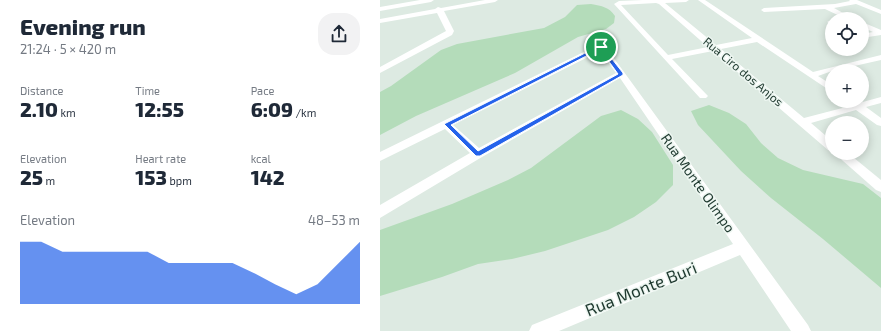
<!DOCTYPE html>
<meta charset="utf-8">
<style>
:root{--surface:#fff;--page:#f2f2f3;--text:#1f2937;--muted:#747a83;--accent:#2563eb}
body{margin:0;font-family:"Exo 2",sans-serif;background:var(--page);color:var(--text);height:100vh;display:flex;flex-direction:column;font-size:15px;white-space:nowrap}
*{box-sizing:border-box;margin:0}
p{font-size:13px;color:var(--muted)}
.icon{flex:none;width:22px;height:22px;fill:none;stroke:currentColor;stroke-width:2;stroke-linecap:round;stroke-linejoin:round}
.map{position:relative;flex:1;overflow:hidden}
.panel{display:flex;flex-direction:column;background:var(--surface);width:380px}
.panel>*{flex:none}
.tools{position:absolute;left:445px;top:12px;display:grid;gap:8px}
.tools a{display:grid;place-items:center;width:44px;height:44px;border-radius:50%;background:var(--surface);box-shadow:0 2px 10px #0003;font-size:20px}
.pin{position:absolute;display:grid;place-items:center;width:34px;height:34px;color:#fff;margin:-17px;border:2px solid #fff;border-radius:50%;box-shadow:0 1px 4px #0007}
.round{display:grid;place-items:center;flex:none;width:42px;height:42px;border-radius:16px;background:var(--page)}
.headline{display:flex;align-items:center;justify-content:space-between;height:68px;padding:0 20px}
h1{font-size:22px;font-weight:800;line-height:30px}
.stats{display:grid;grid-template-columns:repeat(3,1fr);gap:6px;height:68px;padding:4px 20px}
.stats div{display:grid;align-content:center}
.stats b{font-size:20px;font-weight:800}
.stats small{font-size:11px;font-weight:400}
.stats p{font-size:11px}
.chart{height:112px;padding:8px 20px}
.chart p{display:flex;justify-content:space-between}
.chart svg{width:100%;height:72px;margin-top:4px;fill:var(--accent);opacity:.7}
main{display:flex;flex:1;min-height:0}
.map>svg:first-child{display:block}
.green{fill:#b4dcba}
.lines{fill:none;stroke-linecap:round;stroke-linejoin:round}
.minor{fill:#fff;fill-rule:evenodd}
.route{fill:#2563eb;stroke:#fff;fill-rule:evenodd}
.labels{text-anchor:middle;stroke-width:3;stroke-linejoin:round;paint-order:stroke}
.far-street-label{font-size:12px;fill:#1e392f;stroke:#edf6f1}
.street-label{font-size:14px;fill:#1e392f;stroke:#edf6f1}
.near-street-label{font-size:17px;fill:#1e392f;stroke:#edf6f1}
</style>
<main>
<section class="panel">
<div class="headline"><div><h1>Evening run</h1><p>21:24 · 5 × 420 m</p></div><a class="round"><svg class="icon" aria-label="share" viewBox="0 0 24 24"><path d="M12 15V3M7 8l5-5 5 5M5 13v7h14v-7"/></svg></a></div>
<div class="stats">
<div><p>Distance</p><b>2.10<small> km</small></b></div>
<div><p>Time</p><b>12:55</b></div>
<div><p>Pace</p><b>6:09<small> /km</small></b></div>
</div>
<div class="stats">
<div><p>Elevation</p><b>25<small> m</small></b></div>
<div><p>Heart rate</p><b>153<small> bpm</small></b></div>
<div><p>kcal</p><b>142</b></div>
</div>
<div class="chart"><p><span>Elevation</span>48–53 m</p>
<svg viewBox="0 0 160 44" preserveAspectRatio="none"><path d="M0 44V6L10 6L20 12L30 12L40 12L50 12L60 12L70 19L80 19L90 19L100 19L110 25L120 32L130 38L140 32L150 19L160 6V44z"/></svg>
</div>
</section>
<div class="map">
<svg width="501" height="331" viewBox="0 0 501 331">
<rect width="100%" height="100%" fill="#ddeae2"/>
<g class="green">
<path d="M211,4c11,2 18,3 24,12l-1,7 -8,6 -28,8 -63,36 -99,43 -36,19v-43l11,-6 50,-36 16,-6 87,-16 21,-11 12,-12z"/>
<polygon points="329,105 349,113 366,124 381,143 398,158 423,170 483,184 501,198 501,288 443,239 391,198 361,171 318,125 311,111"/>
<polygon points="241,110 258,119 272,132 293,165 293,185 276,202 254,217 228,230 165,251 132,259 98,264 62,277 0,296 0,230 72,204 128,180 151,168 221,116"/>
</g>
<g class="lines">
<g class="minor">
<polygon points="40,0 54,0 51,2 0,11 0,7"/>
<polygon points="105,0 118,0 115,2 64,11 74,31 72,35 0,73 0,67 66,31 57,13 0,23 0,19 55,9 58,7 61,8"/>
<path d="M263,0h46l-3,2 -21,1 51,42 36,-7 -54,-38h7l108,72 68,-17v5l-49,11 -14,5 14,9v7l-75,-50 -36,7 83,69 46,-12 -1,-2 2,-2 3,-1 5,2 22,-6v6l-15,4 15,11v8l-4,-1 -21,-15 -45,13 21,18v10l-4,-1 -115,-99 -41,8 36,37 -2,2h-6l-86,-94 5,-3zM276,3l3,1 49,43 -40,8 -47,-50z"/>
<polygon points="469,0 477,0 501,10 501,14 476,4 454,8 474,19 466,19 445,9 384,12 381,10 384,8 455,4 470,1"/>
<polygon points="451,20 452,24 449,23 447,22"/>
<polygon points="482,22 501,30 501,35 482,38 482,34 493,32 482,27"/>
<path d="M208,36h6l10,9 20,27 184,253 3,6h-20l-51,-76 -181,76h-30l3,-6 201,-81 -113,-166 -138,79 -102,61v-13l90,-52 -25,-24 -65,32v-9l216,-106 -8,-6zM220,51l16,22 -137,75 -26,-23z"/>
<polygon points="454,153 468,153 501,180 501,192 496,190"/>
</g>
</g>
<path class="route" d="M221,45l22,28v2l-143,81h-4l-32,-32zM220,49l18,25 -140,77 -27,-26z"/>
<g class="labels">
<g class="far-street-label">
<text transform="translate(363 72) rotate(40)" y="4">Rua Ciro dos Anjos</text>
</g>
<g class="street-label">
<text transform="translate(318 183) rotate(55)" y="5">Rua Monte Olimpo</text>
</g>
<g class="near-street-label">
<text transform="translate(261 289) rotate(-22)" y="6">Rua Monte Buri</text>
</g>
</g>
</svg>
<div class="tools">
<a><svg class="icon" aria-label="locate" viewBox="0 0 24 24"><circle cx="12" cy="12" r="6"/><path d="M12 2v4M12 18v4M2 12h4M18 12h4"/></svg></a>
<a>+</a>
<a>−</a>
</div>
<div class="pin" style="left:221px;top:47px;background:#1e9e55"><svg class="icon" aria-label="arrive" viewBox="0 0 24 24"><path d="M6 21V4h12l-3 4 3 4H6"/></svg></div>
</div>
</main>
